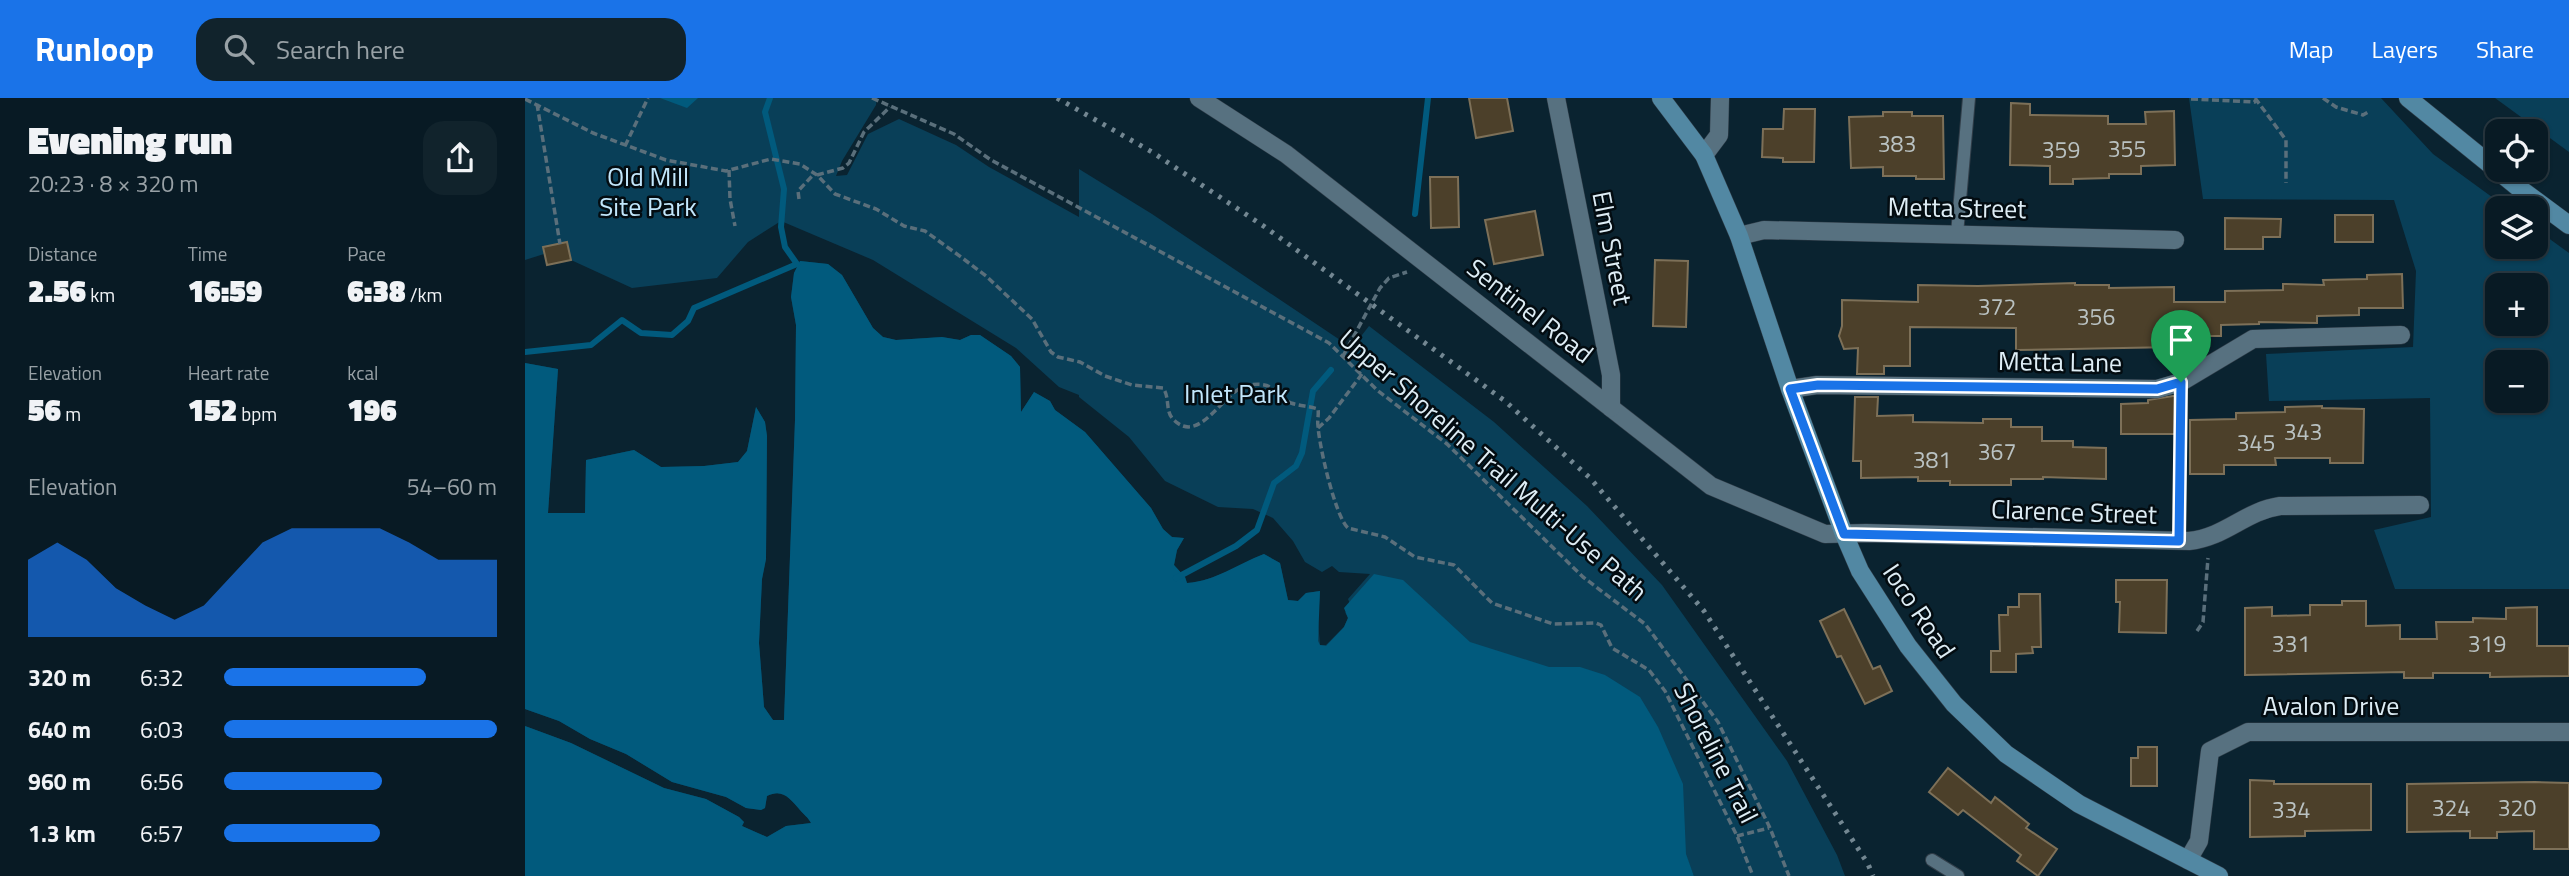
<!DOCTYPE html>
<meta charset="utf-8">
<style>
:root{--surface:#081a24;--page:#11232c;--text:#f1f3f6;--muted:#98a1a6;--line:#293841;--accent:#1a73e8}
body{margin:0;font-family:"Titillium Web",sans-serif;background:var(--page);color:var(--text);height:100vh;display:flex;flex-direction:column;font-size:26px;white-space:nowrap}
*{box-sizing:border-box;margin:0}
p{font-size:23px;color:var(--muted)}
.icon{flex:none;width:38px;height:38px;fill:none;stroke:currentColor;stroke-width:2;stroke-linecap:round;stroke-linejoin:round}
.map{position:relative;flex:1;overflow:hidden}
.details{display:flex;flex-direction:column;background:var(--surface);width:525px}
.details>*{flex:none}
.controls{position:absolute;left:1960px;top:21px;display:grid;gap:14px}
.controls a{display:grid;place-items:center;width:63px;height:63px;border-radius:14px;background:var(--surface);box-shadow:0 2px 5px #0004,0 0 0 2px var(--line);font-size:35px}
.pin{position:absolute;display:grid;place-items:center;width:60px;height:60px;color:#fff;margin:-72px -30px;border-radius:50% 50% 50% 0;rotate:-45deg;box-shadow:0 0 7px #0007}
.pin .icon{rotate:45deg}
.round{display:grid;place-items:center;flex:none;width:74px;height:74px;border-radius:21px;background:var(--page)}
.summary{display:flex;align-items:center;justify-content:space-between;height:119px;padding:0 28px}
h1{font-size:38px;font-weight:800;line-height:52px}
.stats{display:grid;grid-template-columns:repeat(3,1fr);gap:10px;height:119px;padding:7px 28px}
.stats div{display:grid;align-content:center}
.stats b{font-size:30px;font-weight:800}
.stats small{font-size:19px;font-weight:400}
.stats p{font-size:19px}
.chart{height:196px;padding:14px 28px}
.chart p{display:flex;justify-content:space-between}
.chart svg{width:100%;height:126px;margin-top:7px;fill:var(--accent);opacity:.7}
ul{padding:0 28px;list-style:none;font-size:23px}
li{display:grid;grid-template-columns:112px 84px 1fr;align-items:center;height:52px}
li i{height:18px;border-radius:9px;background:var(--accent)}
header{display:flex;align-items:center;gap:42px;box-sizing:border-box;height:98px;padding:0 35px;background:var(--accent);color:#fff}
header strong{font-size:33px}
nav{display:flex;gap:38px;margin-inline-start:auto;font-size:24px}
.search{width:490px;height:63px;background:var(--page);display:flex;align-items:center;gap:18px;box-sizing:border-box;padding:0 24px;border-radius:21px;color:var(--muted);font-size:26px}
main{display:flex;flex:1;min-height:0}
.map>svg:first-child{display:block}
.green{fill:#093f58;fill-rule:evenodd}
.water{fill:#015a7d}
.lines{fill:none;stroke-linecap:round;stroke-linejoin:round}
.stream{stroke:#015a7d;stroke-width:6}
.building{fill:#4c402a;stroke:#7d7058;stroke-width:2}
.service-casing{stroke:#313e49;stroke-width:14}
.minor-casing{stroke:#313e49;stroke-width:19}
.secondary-casing{stroke:#313e49;stroke-width:19}
.path{stroke:#5a6f7b;stroke-width:3.5;stroke-dasharray:7 3.5;stroke-linecap:butt}
.service{stroke:#577180;stroke-width:12}
.minor{stroke:#577180;stroke-width:18}
.secondary{stroke:#5288a3;stroke-width:18}
.rail{stroke:#738792;stroke-width:5;stroke-dasharray:3.5 7;stroke-linecap:butt}
.route-casing{stroke:#fff;stroke-width:14}
.route{stroke:#1a73e8;stroke-width:9}
.labels{text-anchor:middle;stroke-width:5;stroke-linejoin:round;paint-order:stroke}
.number-label{font-size:23px;fill:#bac2c2}
.park-label{font-size:26px;fill:#c2e7fc;stroke:#030c11}
.street-label{font-size:26px;fill:#deedf5;stroke:#030c11}
</style>
<header>
<strong>Runloop</strong>
<div class="search"><svg class="icon" aria-label="search" viewBox="0 0 24 24"><circle cx="10" cy="10" r="6"/><path d="M15 15l6 6"/></svg>Search here</div>
<nav><a>Map</a><a>Layers</a><a>Share</a></nav>
</header>
<main>
<section class="details">
<div class="summary"><div><h1>Evening run</h1><p>20:23 · 8 × 320 m</p></div><a class="round"><svg class="icon" aria-label="share" viewBox="0 0 24 24"><path d="M12 15V3M7 8l5-5 5 5M5 13v7h14v-7"/></svg></a></div>
<div class="stats">
<div><p>Distance</p><b>2.56<small> km</small></b></div>
<div><p>Time</p><b>16:59</b></div>
<div><p>Pace</p><b>6:38<small> /km</small></b></div>
</div>
<div class="stats">
<div><p>Elevation</p><b>56<small> m</small></b></div>
<div><p>Heart rate</p><b>152<small> bpm</small></b></div>
<div><p>kcal</p><b>196</b></div>
</div>
<div class="chart"><p><span>Elevation</span>54–60 m</p>
<svg viewBox="0 0 160 44" preserveAspectRatio="none"><path d="M0 44V17L10 11L20 17L30 27L40 33L50 38L60 33L70 22L80 11L90 6L100 6L110 6L120 6L130 11L140 17L150 17L160 17V44z"/></svg>
</div>
<ul>
<li><b>320 m</b>6:32<i style="width:74%"></i></li>
<li><b>640 m</b>6:03<i style="width:100%"></i></li>
<li><b>960 m</b>6:56<i style="width:58%"></i></li>
<li><b>1.3 km</b>6:57<i style="width:57%"></i></li>
</ul>
</section>
<div class="map">
<svg width="2044" height="778" viewBox="0 0 2044 778">
<rect width="100%" height="100%" fill="#0a2330"/>
<g class="green">
<path d="M0,0h352l-1,7 -34,56 -6,15 11,-1 21,-41 31,-15 57,26 33,22 90,50v-48l73,45 200,134 17,-22 125,96 93,84 75,79 125,176 50,94 8,21h-151l-8,-20 -859,-33 3,53h-103l-202,-150 46,17 93,45 42,11 33,18 5,5 -2,4 25,11 19,-11 25,-3c-3,-6 -7,-8 -11,-13 -10,-11 -17,-22 -33,-14l-2,12 -4,2 -15,-2 -20,-11 -54,-15 -46,-28 -36,-15 -31,-18 -34,-12v-346l33,6 -10,144h37l1,-53 48,-10 27,17 43,-1 34,-4 9,-11 9,-44 9,15 2,14 -1,123 -4,20 -3,64 5,64 9,13h11l11,-300 1,-95 -5,-28 3,-24 6,-12 28,3 14,11 31,53 10,9 13,3 46,-3 18,3 11,-5h9l31,21 9,11 1,45 13,-20 16,9 5,9 30,22 66,76 12,21 9,8 12,1 -7,12 -3,15 11,12 2,6c28,-2 51,-18 77,-29l16,9 8,37 10,1 8,-8 14,-2 -2,30 2,24h6l18,-18 4,-9 -3,-6 281,137 -276,-145 -2,-5 22,-25 -31,-2 -7,-6 -10,6 -17,-10 -12,-21 -20,-23 -20,-9 -35,-2 -53,-26 -36,-44 -50,-40v-2l-20,-8 -43,-39 -143,-88 -92,-39 -33,21 -31,36 -85,10 -61,-28 -4,-18 -24,5 1,7 -19,6z"/>
<path d="M1664,0h192l52,56 74,54h-10v39h39v-18l33,24v336h-174l-21,-59 57,-13 -1,-119 -161,3 -3,-47 147,-7 3,-76 -22,-71 -191,-1zM1972,187h39v39h-39zM1972,264h39v39h-39z"/>
<polygon points="1970,0 2044,0 2044,54"/>
</g>
<g class="water">
<polygon points="135,0 173,0 162,10"/>
<path d="M275,163l28,3 14,11 31,53 10,9 13,3 46,-3 18,3 11,-5h9l31,21 9,11 1,45 13,-20 16,9 5,9 30,22 66,76 12,21 9,8 12,1 -7,12 -3,15 11,12 2,6c29,-2 50,-19 77,-29l16,9 8,37 10,1 8,-8 14,-2 -2,50 2,4 6,1 18,-19 4,-9 -4,-10 30,-34 29,6 67,62 79,25h31l25,8 35,22 18,30 25,57 3,70 8,22h-1169v-150l46,17 93,45 42,11 33,18 5,5 -2,4 25,11 19,-11 25,-3c-3,-6 -7,-8 -11,-13 -10,-11 -17,-22 -33,-14l-2,12 -4,2 -15,-2 -20,-11 -54,-15 -46,-28 -36,-15 -31,-18 -34,-12v-346l33,6 -10,144h37l1,-53 5,-1 43,-9 27,17 43,-1 34,-4 9,-11 9,-44 9,15 2,14 -1,123 -4,20 -3,64 5,64 9,13h11l11,-300 1,-95 -5,-28 3,-24z"/>
</g>
<g class="lines">
<g class="stream">
<polyline points="890,116 903,0"/>
<polyline points="0,254 66,247 97,222 116,235 147,237 163,223 169,210 272,166 260,149 256,129 259,91 240,14 245,0"/>
<polyline points="651,480 711,448 732,432 749,385 771,368 777,355 788,293 806,272"/>
</g>
</g>
<g class="building">
<polygon points="944,0 982,0 988,33 951,40"/>
<polygon points="1486,5 1505,6 1505,17 1583,18 1583,26 1621,26 1620,14 1649,13 1650,67 1616,68 1616,76 1584,76 1584,80 1548,81 1548,86 1525,86 1525,68 1485,67"/>
<polygon points="1259,11 1290,11 1289,64 1258,64 1258,60 1237,59 1238,31 1258,31"/>
<polygon points="1358,14 1387,14 1387,18 1418,18 1419,81 1391,81 1391,78 1358,78 1358,69 1326,70 1324,19 1358,18"/>
<polygon points="905,79 933,79 934,129 906,130"/>
<polygon points="1010,113 1018,157 969,166 960,122"/>
<rect x="1810" y="117" width="38" height="27"/>
<polygon points="1700,120 1756,121 1755,139 1738,139 1738,151 1700,151"/>
<polygon points="42,144 46,162 22,167 18,149"/>
<polygon points="1130,162 1163,163 1161,229 1128,228"/>
<polygon points="1877,176 1878,210 1834,210 1834,217 1792,218 1792,225 1734,224 1734,226 1696,227 1696,238 1649,238 1649,249 1491,252 1491,230 1385,229 1385,268 1359,268 1359,276 1332,276 1333,250 1319,251 1314,238 1317,228 1317,202 1393,204 1393,187 1453,188 1550,185 1550,187 1584,187 1584,190 1649,189 1649,204 1700,204 1700,193 1758,192 1758,186 1799,187 1798,182 1842,181 1842,177"/>
<polygon points="1648,298 1653,298 1654,336 1596,336 1596,306 1623,305 1623,302"/>
<polygon points="1330,299 1353,299 1352,318 1388,317 1388,324 1458,325 1458,321 1486,321 1486,329 1517,329 1517,343 1548,343 1548,349 1581,350 1581,381 1518,379 1518,381 1486,381 1486,387 1425,387 1425,383 1393,383 1393,379 1336,380 1336,363 1328,363"/>
<polygon points="1797,308 1797,310 1839,311 1838,365 1805,365 1805,360 1750,360 1751,367 1699,367 1699,376 1665,376 1665,322 1711,321 1711,315 1760,314 1760,309"/>
<polygon points="1591,482 1642,482 1641,535 1594,534 1595,504 1591,504"/>
<polygon points="1494,496 1515,496 1516,549 1507,549 1508,555 1491,556 1491,574 1466,574 1466,553 1475,553 1474,517 1483,517 1483,509 1494,509"/>
<polygon points="1817,503 1841,503 1841,528 1875,527 1875,541 1912,541 1911,524 1948,524 1948,520 1981,521 1981,510 2012,509 2012,548 2044,548 2044,578 1965,579 1965,575 1908,575 1908,580 1879,580 1879,574 1720,577 1720,510 1747,509 1747,518 1785,517 1785,507 1817,507"/>
<polygon points="1319,511 1348,571 1355,568 1367,593 1340,606 1316,558 1312,559 1295,523"/>
<polygon points="1613,649 1632,649 1632,688 1606,688 1606,660 1613,660"/>
<polygon points="1423,670 1466,705 1470,699 1504,726 1501,730 1532,751 1513,778 1492,763 1496,757 1438,712 1433,717 1404,694"/>
<polygon points="1725,682 1749,683 1749,686 1846,686 1846,732 1780,733 1780,738 1725,739"/>
<polygon points="2010,684 2044,685 2044,751 2009,751 2009,733 1972,734 1972,740 1945,740 1945,733 1882,734 1882,686"/>
</g>
<g class="lines">
<defs>
<g id="service">
<polyline points="1432,136 1444,0"/>
<polyline points="1407,762 1433,778"/>
</g>
<g id="minor">
<path d="M674,0l87,56 425,332 114,48 41,-1 323,8c37,-4 56,-30 91,-35l140,-1"/>
<polyline points="1031,0 1086,277 1086,310"/>
<polyline points="1179,57 1194,37 1195,0"/>
<polyline points="1214,138 1239,132 1650,142"/>
<polyline points="1265,291 1292,287 1632,291 1656,284 1728,241 1876,237"/>
<polyline points="1663,762 1674,743 1685,653 1723,634 2044,634"/>
</g>
<g id="secondary">
<polyline points="1136,0 1179,57 1214,138 1265,291 1319,436 1335,473 1383,548 1429,606 1481,656 1554,706 1694,778"/>
<polyline points="1883,0 1994,90 2044,127"/>
</g>
</defs>
<use href="#service" class="service-casing"/>
<use href="#minor" class="minor-casing"/>
<use href="#secondary" class="secondary-casing"/>
<g class="path">
<polyline points="347,0 429,36 466,62 804,245 852,292 922,346 1058,479 1120,526 1193,624 1245,730 1264,778"/>
<polyline points="1730,0 1761,42 1761,85"/>
<polyline points="1798,0 1811,9 1838,17 1843,14"/>
<path d="M0,1l68,34 73,27 60,11 45,-12 29,5 17,11 18,19 41,15 28,17 21,5 36,26 25,19 46,43 19,33 7,5 22,5 25,14 27,9 31,3c7,9 2,23 10,31 27,29 51,-31 76,-34 29,-4 24,11 42,18 9,3 18,3 27,6 1,6 -1,11 0,17 1,19 17,90 30,102l37,9 30,20 39,8 38,38 61,21 43,-1 5,2 11,23 37,22 16,21 72,145 16,40"/>
<polyline points="1666,1 1730,4 1730,2"/>
<polyline points="12,6 35,146"/>
<polyline points="100,48 123,0"/>
<polyline points="204,72 205,101 210,128"/>
<polyline points="292,77 318,70 324,65 339,34 365,9"/>
<polyline points="274,101 273,93 289,76"/>
<polyline points="818,258 855,190 864,180 882,174"/>
<polyline points="793,330 804,320 837,276"/>
<polyline points="1654,424 1656,302"/>
<polyline points="1672,533 1678,524 1683,460"/>
<polyline points="1212,738 1244,730"/>
</g>
<use href="#service" class="service"/>
<use href="#minor" class="minor"/>
<use href="#secondary" class="secondary"/>
<polyline class="rail" points="532,0 627,54 740,129 980,303 1065,380 1179,513 1343,766 1348,778"/>
</g>
<g class="lines">
<defs>
<polygon id="route" points="1656,284 1654,443 1319,436 1265,291 1293,287 1632,291"/>
</defs>
<use href="#route" class="route-casing"/>
<use href="#route" class="route"/>
</g>
<g class="labels">
<g class="number-label">
<text x="1372" y="54">383</text>
<text x="1602" y="59">355</text>
<text x="1536" y="60">359</text>
<text x="1472" y="217">372</text>
<text x="1571" y="227">356</text>
<text x="1778" y="342">343</text>
<text x="1731" y="353">345</text>
<text x="1472" y="362">367</text>
<text x="1407" y="370">381</text>
<text x="1766" y="554">331</text>
<text x="1962" y="554">319</text>
<text x="1926" y="718">324</text>
<text x="1992" y="718">320</text>
<text x="1766" y="720">334</text>
</g>
<g class="park-label">
<text x="123" y="88">Old Mill<tspan x="123" dy="30">Site Park</tspan></text>
<text x="711" y="305">Inlet Park</text>
</g>
<g class="street-label">
<text transform="translate(1432 110) rotate(1)" y="9">Metta Street</text>
<text transform="translate(1087 150) rotate(79)" y="9">Elm Street</text>
<text transform="translate(1005 213) rotate(38)" y="9">Sentinel Road</text>
<text transform="translate(1535 264) rotate(1)" y="9">Metta Lane</text>
<text transform="translate(968 367) rotate(41)" y="9">Upper Shoreline Trail Multi-Use Path</text>
<text transform="translate(1549 414) rotate(2)" y="9">Clarence Street</text>
<text transform="translate(1394 513) rotate(56)" y="9">Ioco Road</text>
<text x="1806" y="617">Avalon Drive</text>
<text transform="translate(1191 655) rotate(63)" y="9">Shoreline Trail</text>
</g>
</g>
</svg>
<div class="controls">
<a><svg class="icon" aria-label="locate" viewBox="0 0 24 24"><circle cx="12" cy="12" r="6"/><path d="M12 2v4M12 18v4M2 12h4M18 12h4"/></svg></a>
<a><svg class="icon" aria-label="layers" viewBox="0 0 24 24"><path d="M12 4l9 5-9 5-9-5zM3 14l9 5 9-5"/></svg></a>
<a>+</a>
<a>−</a>
</div>
<div class="pin" style="left:1656px;top:284px;background:#1e9e55"><svg class="icon" aria-label="arrive" viewBox="0 0 24 24"><path d="M6 21V4h12l-3 4 3 4H6"/></svg></div>
</div>
</main>
